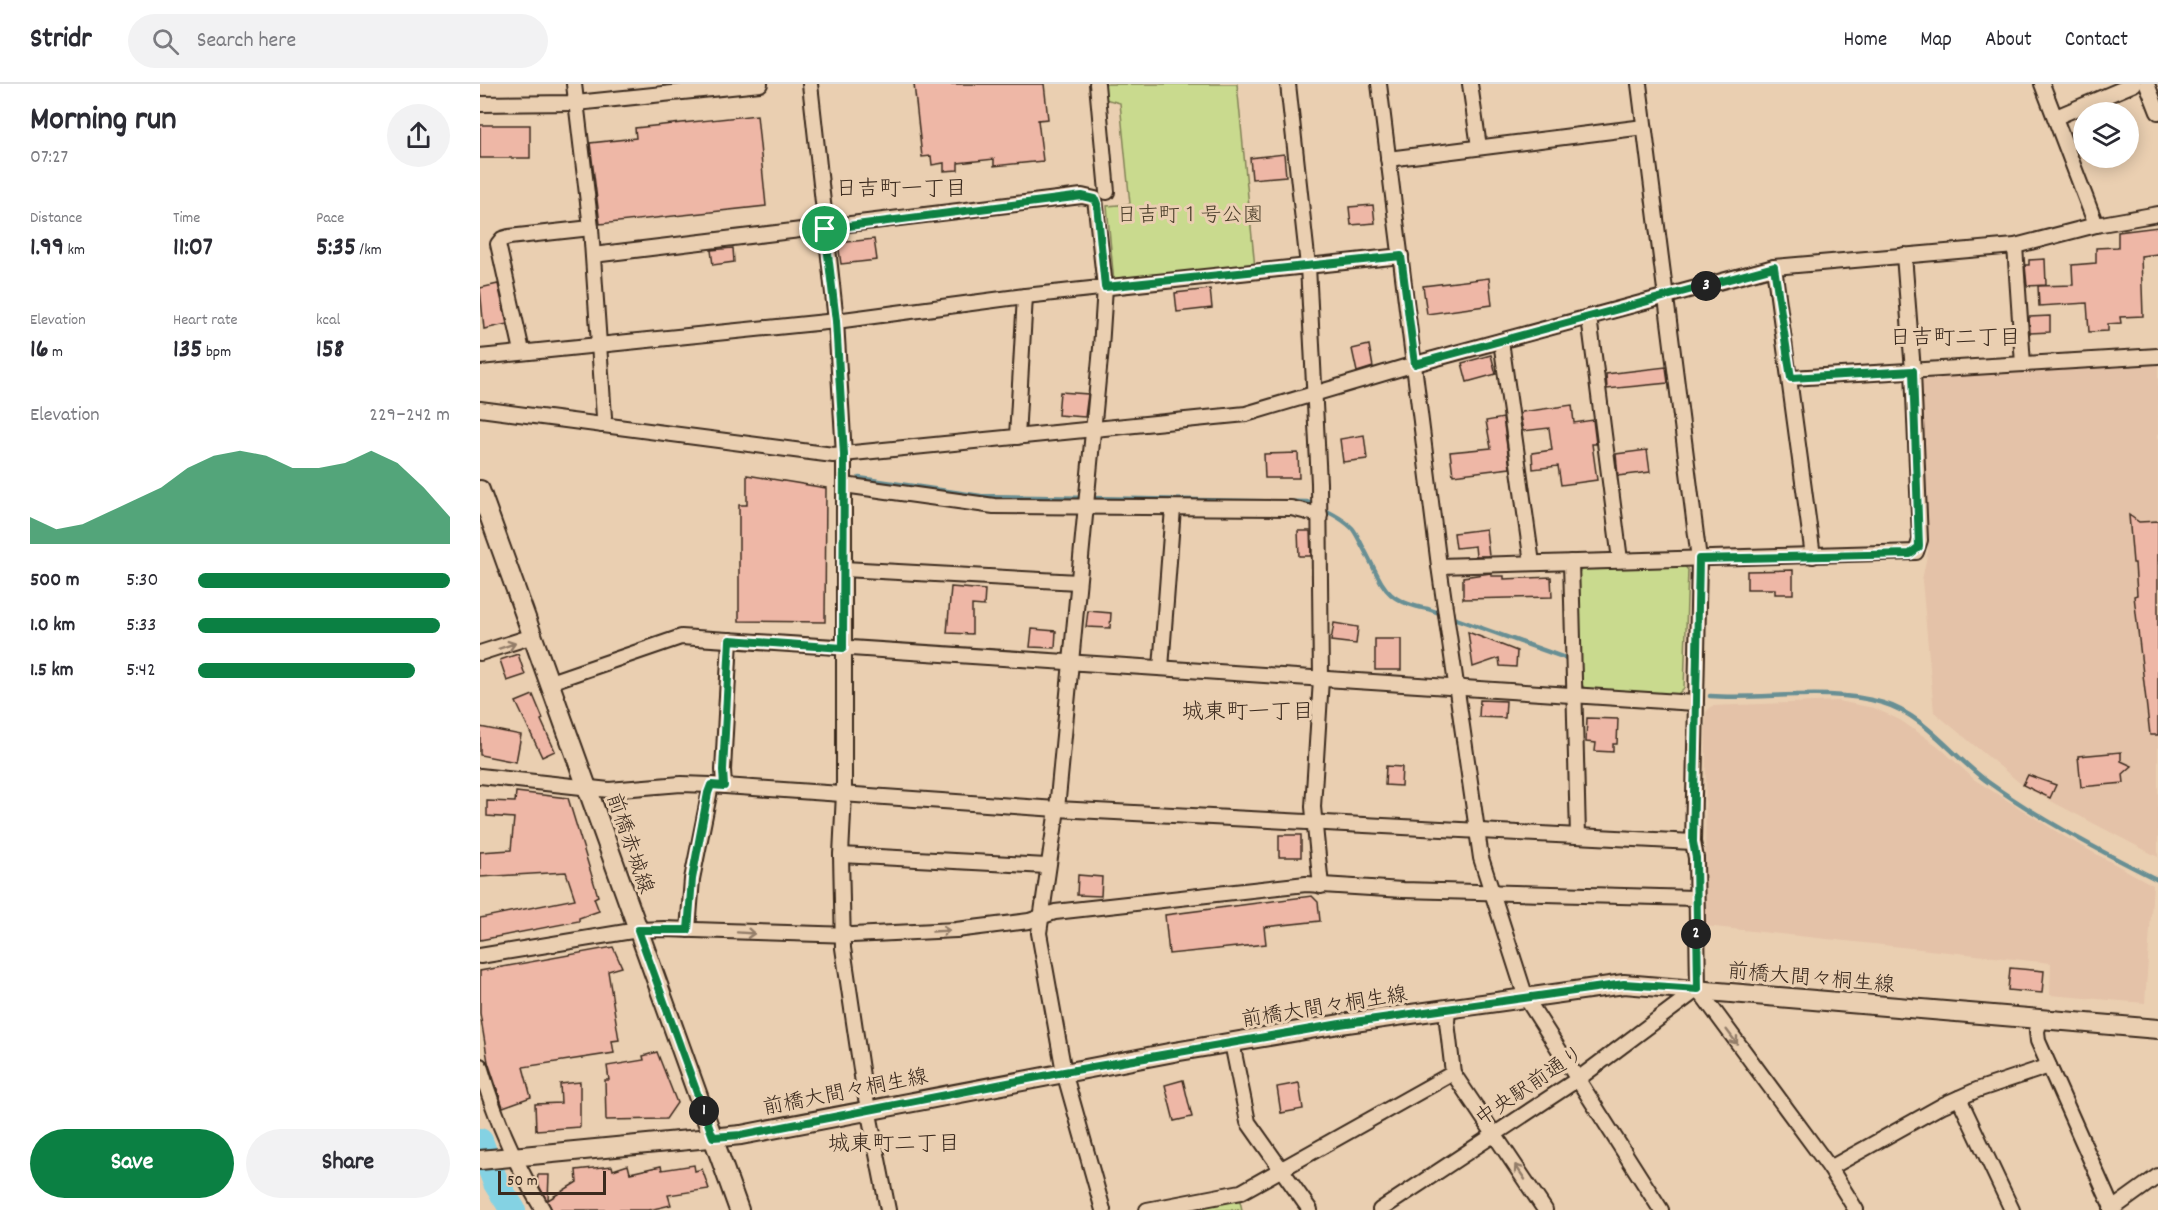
<!DOCTYPE html>
<meta charset="utf-8">
<style>
:root{--surface:#fff;--page:#f2f2f3;--text:#2b2b33;--muted:#7c7c81;--line:#e1e1e2;--accent:#0b8043}
body{margin:0;font-family:Dekko,"Klee One",sans-serif;background:var(--page);color:var(--text);height:100vh;display:flex;flex-direction:column;font-size:22px;white-space:nowrap}
*{box-sizing:border-box;margin:0}
p{font-size:20px;color:var(--muted)}
.icon{flex:none;width:33px;height:33px;fill:none;stroke:currentColor;stroke-width:2;stroke-linecap:round;stroke-linejoin:round}
.map{position:relative;flex:1;overflow:hidden}
.panel{display:flex;flex-direction:column;background:var(--surface);width:480px}
.panel>*{flex:none}
.controls{position:absolute;left:1593px;top:18px;display:grid;gap:12px}
.controls a{display:grid;place-items:center;width:66px;height:66px;border-radius:50%;background:var(--surface);box-shadow:0 3px 15px #0003;font-size:30px}
.scale{position:absolute;left:18px;bottom:15px;width:108px;box-sizing:border-box;padding-left:6px;border:3px solid #3b2a1e;border-top:0;font-size:16px;line-height:21px;white-space:nowrap;color:#3b2a1e;-webkit-text-stroke:4px #eacfb1;paint-order:stroke}
.pin{position:absolute;display:grid;place-items:center;width:51px;height:51px;color:#fff;margin:-26px;border:3px solid #fff;border-radius:50%;box-shadow:0 2px 6px #0007}
.km{position:absolute;width:30px;height:30px;margin:-15px;border-radius:50%;background:#222;color:#fff;font-size:16px;line-height:30px;text-align:center}
.round{display:grid;place-items:center;flex:none;width:63px;height:63px;border-radius:32px;background:var(--page)}
.headline{display:flex;align-items:center;justify-content:space-between;height:102px;padding:0 30px}
h1{font-size:33px;font-weight:700;line-height:45px}
.stats{display:grid;grid-template-columns:repeat(3,1fr);gap:9px;height:102px;padding:6px 30px}
.stats div{display:grid;align-content:center}
.stats b{font-size:26px;font-weight:700}
.stats small{font-size:16px;font-weight:400}
.stats p{font-size:16px}
.chart{height:168px;padding:12px 30px}
.chart p{display:flex;justify-content:space-between}
.chart svg{width:100%;height:108px;margin-top:6px;fill:var(--accent);opacity:.7}
.cta{display:flex;gap:12px;margin-top:auto;padding:12px 30px}
.cta a{flex:1;height:69px;border-radius:36px;background:var(--accent);color:#fff;font-size:24px;font-weight:700;line-height:69px;text-align:center}
.cta a+a{background:var(--page);color:var(--text)}
ul{padding:0 30px;list-style:none;font-size:20px}
li{display:grid;grid-template-columns:96px 72px 1fr;align-items:center;height:45px}
li i{height:15px;border-radius:8px;background:var(--accent)}
header{display:flex;align-items:center;gap:36px;box-sizing:border-box;height:84px;padding:0 30px;background:var(--surface);border-bottom:2px solid var(--line)}
header strong{font-size:28px}
nav{display:flex;gap:33px;margin-inline-start:auto;font-size:21px}
.search{width:420px;height:54px;background:var(--page);display:flex;align-items:center;gap:15px;box-sizing:border-box;padding:0 21px;border-radius:33px;color:var(--muted);font-size:22px}
main{display:flex;flex:1;min-height:0}
.map>svg:first-child{display:block}
.built{fill:#e4c2a8}
.green{fill:#c9da8e;stroke:#828256;stroke-width:1.5}
.lines{fill:none;stroke-linecap:round;stroke-linejoin:round}
.stream{stroke:#678f94;stroke-width:4.5}
.river{stroke:#84d2e3;stroke-width:26}
.building{fill:#eeb7a6;stroke:#3b2a1e;stroke-width:1.5}
.minor-casing{stroke:#3b2a1e;stroke-width:18}
.major-casing{stroke:#3b2a1e;stroke-width:22}
.minor{stroke:#eacfb1;stroke-width:14}
.major{stroke:#eacfb1;stroke-width:18}
.oneway{stroke:#927c68}
.route-casing{stroke:#fff;stroke-width:12}
.route{stroke:#0b8043;stroke-width:8}
.labels{text-anchor:middle;stroke-width:6;stroke-linejoin:round;paint-order:stroke}
.park-label{font-size:21px;fill:#493c29;stroke:#eacfb1}
.street-label{font-size:21px;fill:#3b2a1e;stroke:#eacfb1}
.neighbourhood-label{font-size:22px;fill:#3b2a1e;stroke:#eacfb1}
</style>
<header>
<strong>Stridr</strong>
<div class="search"><svg class="icon" aria-label="search" viewBox="0 0 24 24"><circle cx="10" cy="10" r="6"/><path d="M15 15l6 6"/></svg>Search here</div>
<nav><a>Home</a><a>Map</a><a>About</a><a>Contact</a></nav>
</header>
<main>
<section class="panel">
<div class="headline"><div><h1>Morning run</h1><p>07:27</p></div><a class="round"><svg class="icon" aria-label="share" viewBox="0 0 24 24"><path d="M12 15V3M7 8l5-5 5 5M5 13v7h14v-7"/></svg></a></div>
<div class="stats">
<div><p>Distance</p><b>1.99<small> km</small></b></div>
<div><p>Time</p><b>11:07</b></div>
<div><p>Pace</p><b>5:35<small> /km</small></b></div>
</div>
<div class="stats">
<div><p>Elevation</p><b>16<small> m</small></b></div>
<div><p>Heart rate</p><b>135<small> bpm</small></b></div>
<div><p>kcal</p><b>158</b></div>
</div>
<div class="chart"><p><span>Elevation</span>229–242 m</p>
<svg viewBox="0 0 160 44" preserveAspectRatio="none"><path d="M0 44V33L10 38L20 36L30 31L40 26L50 21L60 13L70 8L80 6L90 8L100 13L110 13L120 11L130 6L140 11L150 21L160 33V44z"/></svg>
</div>
<ul>
<li><b>500 m</b>5:30<i style="width:100%"></i></li>
<li><b>1.0 km</b>5:33<i style="width:96%"></i></li>
<li><b>1.5 km</b>5:42<i style="width:86%"></i></li>
</ul>
<div class="cta"><a>Save</a><a>Share</a></div>
</section>
<div class="map">
<svg width="1678" height="1126" viewBox="0 0 1678 1126">
<rect width="100%" height="100%" fill="#eacfb1"/>
<filter id="ink" filterUnits="userSpaceOnUse"><feTurbulence type="fractalNoise" baseFrequency=".0167" numOctaves="2"/><feDisplacementMap in="SourceGraphic" scale="12" xChannelSelector="R" yChannelSelector="G"/><feConvolveMatrix kernelMatrix="1 2 1 2 8 2 1 2 1" color-interpolation-filters="sRGB"/></filter>
<g filter="url(#ink)">
<g class="built">
<polygon points="1678,281 1678,773 1546,704 1454,628 1442,496 1448,467 1440,299 1446,293"/>
<polygon points="1358,617 1394,624 1420,636 1458,662 1495,696 1585,753 1673,801 1665,919 1570,911 1571,879 1225,842 1226,628 1232,622"/>
</g>
<g class="green">
<polygon points="624,0 757,0 775,184 634,199 627,122 650,120 640,19 625,15"/>
<polygon points="1203,480 1208,486 1204,604 1197,611 1105,605 1102,601 1098,489 1103,484"/>
<polygon points="756,1115 760,1117 762,1126 697,1126"/>
</g>
<g class="lines">
<g class="stream">
<path d="M379,394l122,18 326,6c15,7 33,14 45,26 5,6 8,14 12,21 20,37 19,52 64,60l143,51"/>
<path d="M1230,612c56,4 118,-9 173,7 42,12 71,55 105,79 53,38 112,69 170,98"/>
</g>
<polyline class="river" points="0,1057 16,1099 33,1126"/>
</g>
<g class="building">
<polygon points="434,0 564,0 568,35 558,36 563,77 514,82 514,75 478,79 478,86 464,87 464,79 452,81 451,72 442,73"/>
<polygon points="277,31 286,122 120,140 110,59 156,54 155,44"/>
<rect x="0" y="41" width="50" height="33"/>
<polygon points="804,70 806,92 772,95 770,74"/>
<polygon points="893,121 895,139 871,141 869,123"/>
<polygon points="1678,143 1678,170 1661,172 1663,232 1640,233 1641,239 1628,240 1628,247 1609,248 1607,219 1559,222 1558,202 1593,201 1592,181 1616,179 1616,164 1638,163 1638,148"/>
<polygon points="394,155 397,176 361,180 358,159"/>
<polygon points="253,164 254,178 233,181 231,166"/>
<polygon points="1565,175 1566,201 1547,202 1545,181 1549,181 1549,176"/>
<polygon points="1009,194 1012,221 947,230 943,202"/>
<polygon points="18,200 27,240 4,245 0,204"/>
<polygon points="730,205 732,224 697,228 695,209"/>
<polygon points="1570,232 1570,248 1550,249 1549,233"/>
<polygon points="889,261 893,283 877,288 872,265"/>
<polygon points="1011,271 1016,290 987,298 982,279"/>
<polygon points="1186,283 1188,299 1127,305 1126,290"/>
<polygon points="580,308 608,310 605,333 578,331"/>
<polygon points="1092,321 1094,339 1113,336 1116,360 1112,360 1117,396 1081,401 1078,382 1053,385 1052,369 1072,366 1069,344 1043,347 1040,331 1042,328"/>
<polygon points="1023,334 1030,384 973,391 970,368 1011,364 1006,337"/>
<polygon points="884,351 887,375 863,378 860,355"/>
<polygon points="1167,366 1170,388 1138,392 1136,370"/>
<polygon points="818,369 819,394 785,394 784,370"/>
<polygon points="267,391 346,404 345,538 259,537 259,421 267,421"/>
<polygon points="1649,431 1659,438 1678,437 1678,651 1670,651 1654,512 1657,511 1655,479 1653,479"/>
<polygon points="1006,445 1009,472 996,472 995,462 976,464 974,449"/>
<polygon points="818,447 830,447 831,472 819,472"/>
<polygon points="1313,486 1313,510 1295,510 1295,505 1267,505 1267,487"/>
<polygon points="1011,489 1011,492 1024,492 1024,495 1071,493 1072,513 983,515 983,493"/>
<polygon points="471,503 505,506 504,522 492,521 492,550 467,549"/>
<polygon points="608,527 631,529 630,544 606,543"/>
<polygon points="854,539 878,543 876,560 851,557"/>
<polygon points="552,545 576,547 575,564 550,563"/>
<polygon points="988,548 1037,567 1036,583 1020,582 1019,574 993,583"/>
<rect x="895" y="555" width="26" height="31"/>
<polygon points="38,570 45,591 27,597 20,576"/>
<polygon points="53,611 63,635 61,636 75,667 62,673 36,618"/>
<polygon points="1000,616 1026,617 1025,634 999,633"/>
<polygon points="1107,634 1138,635 1137,660 1133,660 1133,668 1115,667 1116,659 1106,658"/>
<polygon points="0,643 41,651 36,678 0,671"/>
<polygon points="1641,668 1641,677 1652,682 1643,690 1644,699 1601,703 1598,672"/>
<polygon points="906,682 922,683 921,702 905,701"/>
<polygon points="1548,691 1576,701 1570,714 1543,701"/>
<polygon points="36,708 88,714 118,812 114,814 119,827 99,834 99,837 0,856 0,834 95,815 86,788 0,793 0,768 31,766 34,734 7,732 7,717 35,718"/>
<rect x="799" y="751" width="22" height="22"/>
<polygon points="598,791 622,793 621,812 597,811"/>
<polygon points="832,812 838,818 840,837 784,843 786,860 689,870 685,831"/>
<polygon points="133,863 142,883 128,887 139,956 132,957 134,969 43,983 51,1013 23,1023 8,978 0,929 0,887"/>
<polygon points="1530,884 1564,887 1562,909 1528,906"/>
<polygon points="177,968 197,1019 186,1035 126,1036 125,996 129,996 127,982 164,976 163,972"/>
<polygon points="703,996 712,1033 694,1037 685,1001"/>
<polygon points="100,998 100,1043 56,1046 55,1020 81,1019 80,1000"/>
<polygon points="819,999 823,1025 801,1029 797,1003"/>
<polygon points="148,1081 150,1089 181,1082 182,1086 214,1081 215,1087 222,1085 229,1105 188,1111 191,1121 169,1126 72,1126 57,1098 58,1091 69,1091 68,1116 97,1098 96,1086 132,1082 133,1086"/>
</g>
<g class="lines">
<defs>
<g id="minor">
<polyline points="94,0 111,144 124,333 122,341"/>
<polyline points="330,0 356,237 364,371 364,709 361,771 363,864 383,999 408,1126"/>
<polyline points="617,0 627,108"/>
<polyline points="808,0 828,182 839,399 841,595 833,723 841,802"/>
<polyline points="899,0 959,482 1001,774 1046,914 1181,1126"/>
<polyline points="990,0 999,63"/>
<polyline points="1562,0 1616,141"/>
<polyline points="1667,0 1678,28"/>
<polyline points="0,20 96,19 280,0"/>
<polyline points="1576,33 1654,0"/>
<polyline points="908,75 1164,43"/>
<polyline points="1535,162 1543,280"/>
<polyline points="113,171 602,112 615,115 625,203 621,264 577,725 559,849 584,988 623,1126"/>
<polyline points="1294,183 1333,472"/>
<polyline points="1109,233 1140,476"/>
<polyline points="1021,257 1052,479"/>
<polyline points="42,267 18,160 22,155 29,153 111,144"/>
<polyline points="0,273 356,237 545,212 921,172"/>
<polyline points="1311,294 1678,272"/>
<polyline points="0,325 353,371 766,330 935,280 1294,183 1535,162 1616,141 1678,130"/>
<polyline points="537,353 545,212"/>
<polyline points="364,401 514,422 811,424 840,431"/>
<polyline points="1091,478 1098,752"/>
<polyline points="959,482 1436,468 1440,456 1433,287 1424,171"/>
<polyline points="364,485 598,498"/>
<polyline points="0,569 53,552"/>
<polyline points="681,584 693,424"/>
<polyline points="70,598 201,553 1215,619"/>
<polyline points="0,692 129,706 201,700 231,701 577,725 1213,758 1219,475 1159,0"/>
<polyline points="244,701 243,686 250,556"/>
<polyline points="1213,758 1216,774 1218,905 1350,1084 1376,1126"/>
<polyline points="361,771 567,782"/>
<polyline points="208,846 212,795 231,701"/>
<polyline points="0,872 158,846 184,845 372,851 476,846 549,837 575,828 826,800 923,806 1215,814"/>
<polyline points="1560,937 1557,947 1558,957 1633,1126"/>
<polyline points="752,959 768,1038 830,1126"/>
<path d="M0,982c15,52 34,97 63,144"/>
<polyline points="973,989 1065,1126"/>
<polyline points="1479,1014 1532,1126"/>
<polyline points="1350,1084 1463,1021 1497,1006 1569,982"/>
<polyline points="667,1126 761,1108 973,989 967,938 968,926"/>
<polyline points="900,1126 1098,995 1218,905"/>
<polyline points="1631,1126 1678,1092"/>
</g>
<g id="major">
<polyline points="0,406 259,1126"/>
<polyline points="0,1076 261,1051 694,968 860,940 1144,900 1678,945"/>
</g>
</defs>
<use href="#minor" class="minor-casing"/>
<use href="#major" class="major-casing"/>
<use href="#minor" class="minor"/>
<use href="#major" class="major"/>
</g>
<defs><path id="oneway-shaft" d="M-6 0H5M1.5-3L5.5 0L1.5 3" fill="none" stroke-width="1.6" stroke-linecap="round" stroke-linejoin="round" transform="scale(1.5)"/></defs>
<g class="oneway">
<use href="#oneway-shaft" transform="translate(27 562) rotate(-18)"/>
<use href="#oneway-shaft" transform="translate(461 847) rotate(-3)"/>
<use href="#oneway-shaft" transform="translate(266 849) rotate(4)"/>
<use href="#oneway-shaft" transform="translate(1252 953) rotate(53)"/>
<use href="#oneway-shaft" transform="translate(1040 1088) rotate(-124)"/>
</g>
</g>
<g class="lines" filter="url(#ink)">
<defs>
<polygon id="route" points="602,112 615,115 617,120 625,203 921,172 935,280 1294,183 1311,294 1433,287 1439,463 1430,470 1219,475 1213,758 1216,774 1218,905 1144,900 860,940 584,988 261,1051 233,1053 158,846 208,846 212,795 228,709 231,701 244,702 243,686 250,556 363,564 364,371 356,237 345,145"/>
</defs>
<use href="#route" class="route-casing"/>
<use href="#route" class="route"/>
</g>
<g class="labels">
<g class="park-label">
<text x="710" y="137">日吉町１号公園</text>
</g>
<g class="street-label">
<text transform="translate(151 759) rotate(71)" y="7">前橋赤城線</text>
<text transform="translate(1331 893) rotate(5)" y="7">前橋大間々桐生線</text>
<text transform="translate(844 922) rotate(-9)" y="7">前橋大間々桐生線</text>
<text transform="translate(1049 1001) rotate(-34)" y="7">中央駅前通り</text>
<text transform="translate(365 1007) rotate(-11)" y="7">前橋大間々桐生線</text>
</g>
<g class="neighbourhood-label">
<text x="421" y="111">日吉町一丁目</text>
<text x="1475" y="260">日吉町二丁目</text>
<text x="768" y="634">城東町一丁目</text>
<text x="414" y="1066">城東町二丁目</text>
</g>
</g>
</svg>
<div class="controls">
<a><svg class="icon" aria-label="layers" viewBox="0 0 24 24"><path d="M12 4l9 5-9 5-9-5zM3 14l9 5 9-5"/></svg></a>
</div>
<div class="scale">50 m</div>
<div class="pin" style="left:345px;top:145px;background:#1e9e55"><svg class="icon" aria-label="arrive" viewBox="0 0 24 24"><path d="M6 21V4h12l-3 4 3 4H6"/></svg></div>
<b class="km" style="left:224px;top:1027px">1</b>
<b class="km" style="left:1216px;top:850px">2</b>
<b class="km" style="left:1226px;top:202px">3</b>
</div>
</main>
